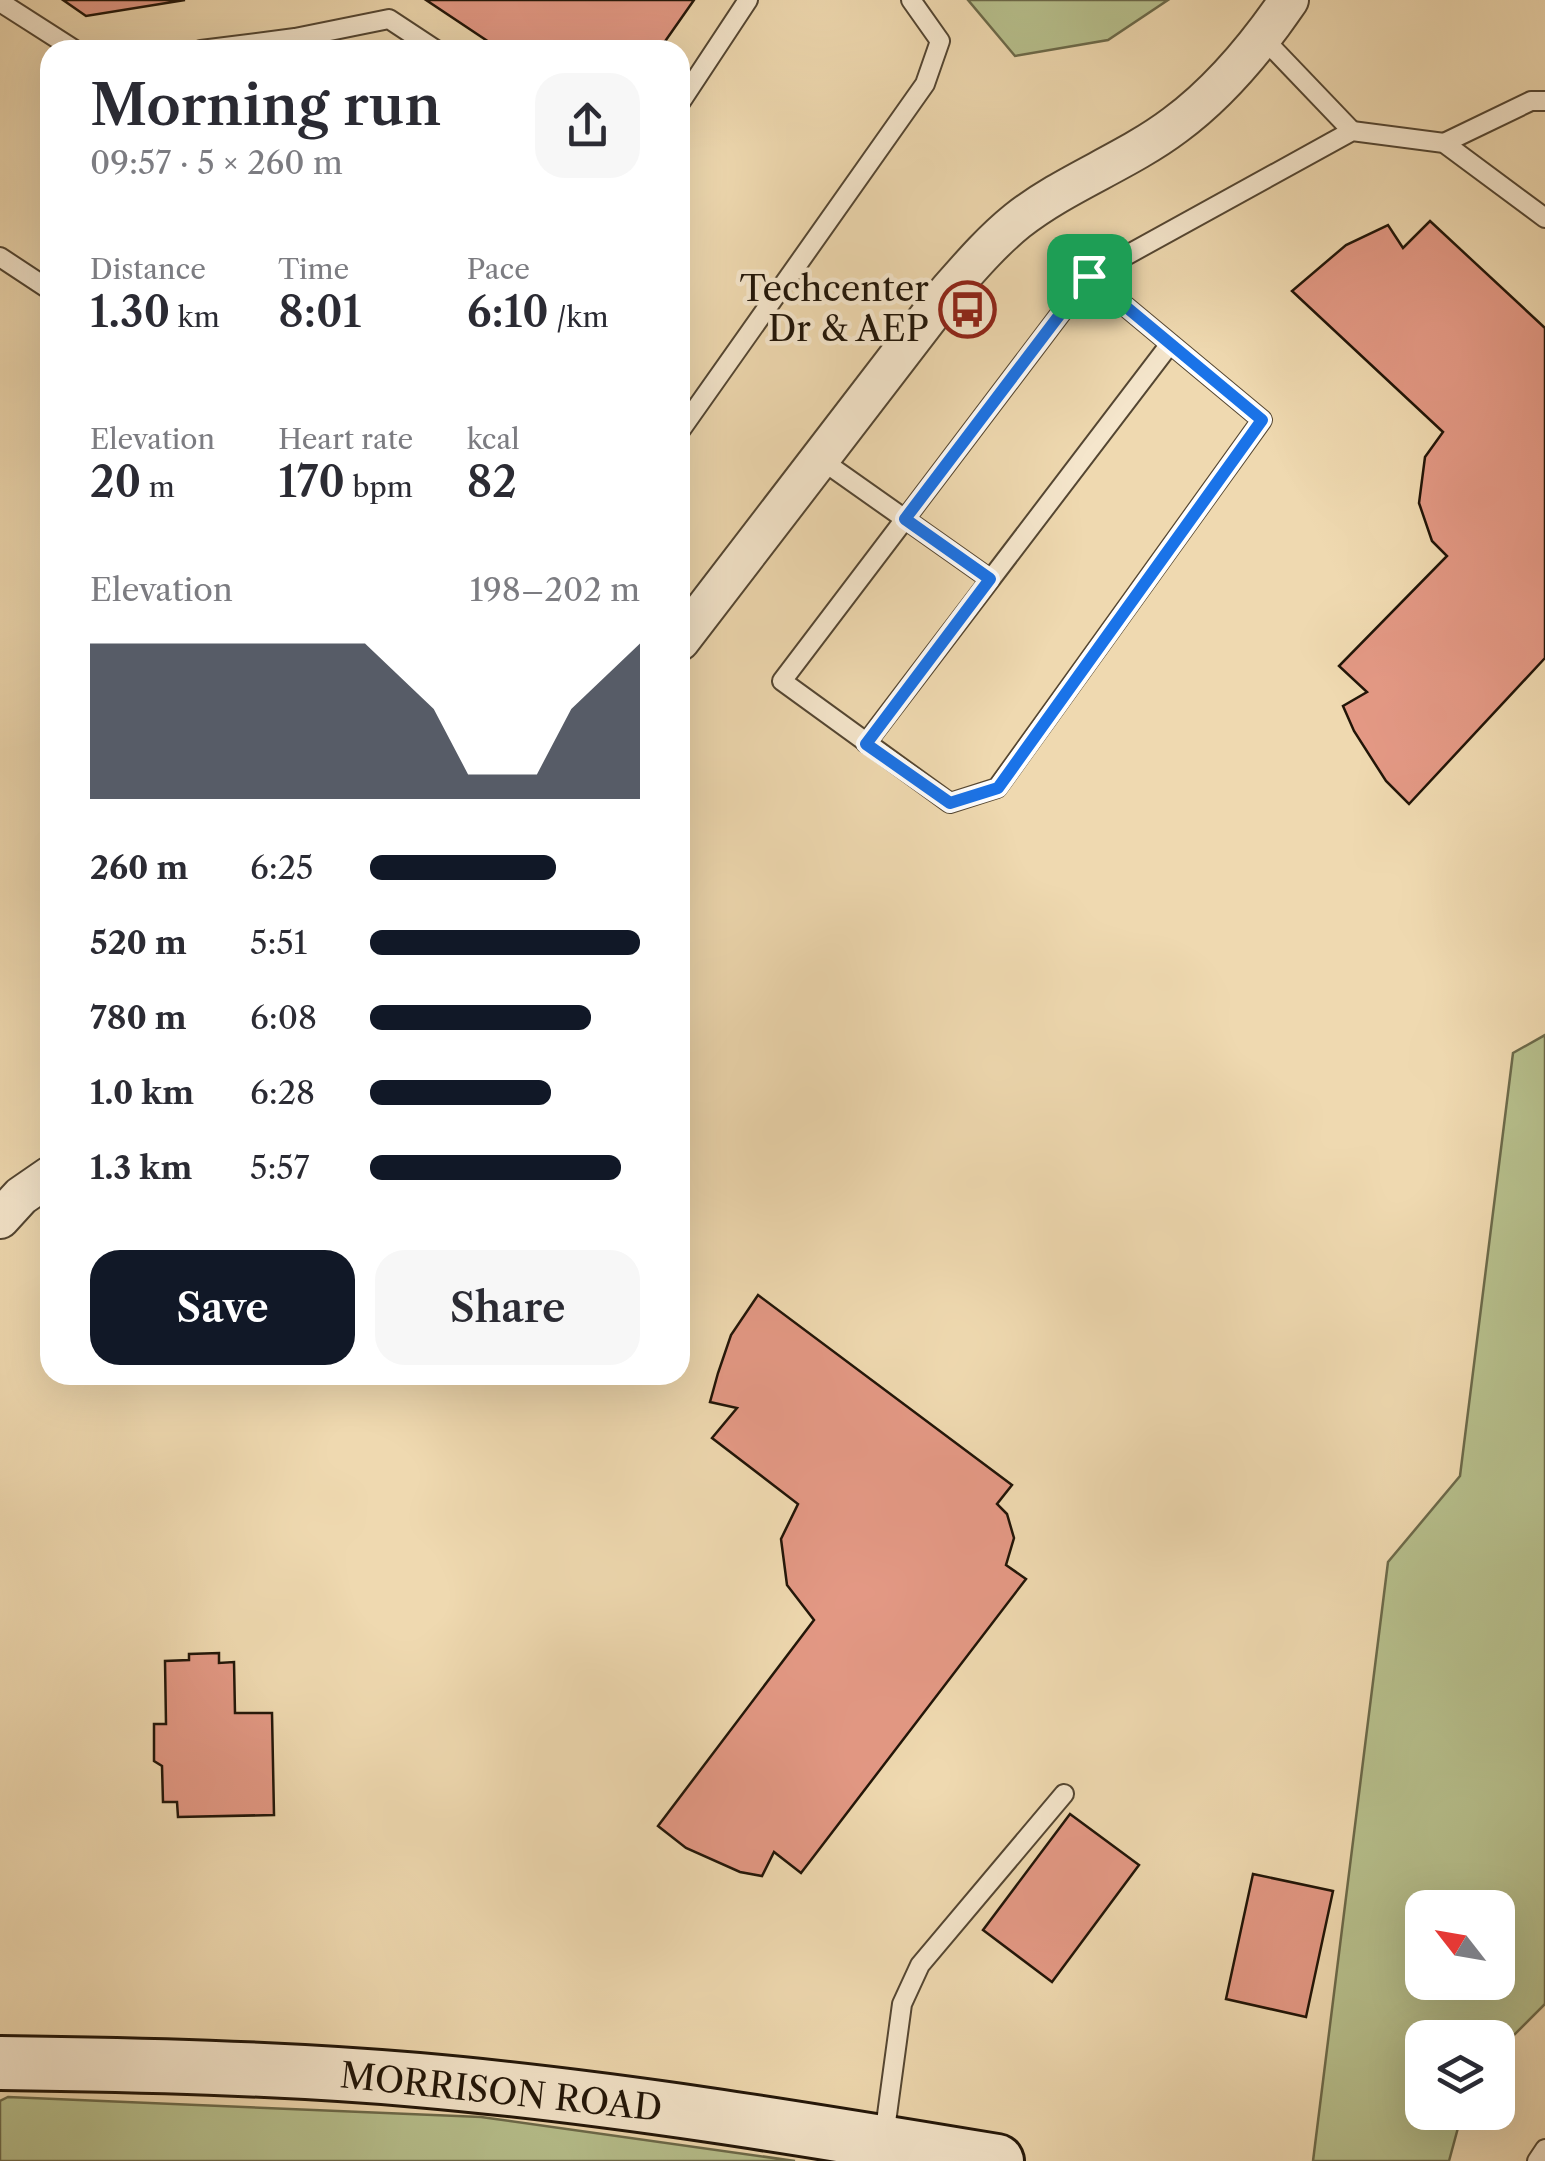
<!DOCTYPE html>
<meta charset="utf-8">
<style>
:root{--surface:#fff;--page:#f7f7f7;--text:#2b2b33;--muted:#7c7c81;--accent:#111827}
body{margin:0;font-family:"Libre Caslon Text",serif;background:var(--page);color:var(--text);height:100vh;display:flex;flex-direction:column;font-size:38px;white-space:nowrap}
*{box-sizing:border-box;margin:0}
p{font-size:32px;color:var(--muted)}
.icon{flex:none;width:55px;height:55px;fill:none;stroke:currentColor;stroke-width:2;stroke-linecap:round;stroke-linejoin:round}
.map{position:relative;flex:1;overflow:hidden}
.panel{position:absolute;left:40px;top:40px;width:650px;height:1345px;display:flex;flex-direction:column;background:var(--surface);border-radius:30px;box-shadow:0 10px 40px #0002}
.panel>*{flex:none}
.needle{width:65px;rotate:301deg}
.buttons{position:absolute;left:1405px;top:1890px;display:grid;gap:20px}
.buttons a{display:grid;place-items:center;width:110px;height:110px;border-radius:20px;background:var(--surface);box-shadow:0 10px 40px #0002;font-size:50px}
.pin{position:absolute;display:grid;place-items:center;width:85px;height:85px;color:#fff;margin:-42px;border-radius:20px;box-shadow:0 5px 15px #0006}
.round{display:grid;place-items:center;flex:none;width:105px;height:105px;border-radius:30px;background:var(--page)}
.overview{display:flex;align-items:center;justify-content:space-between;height:170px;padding:0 50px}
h1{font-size:55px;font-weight:600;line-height:75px}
.metrics{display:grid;grid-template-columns:repeat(3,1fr);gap:15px;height:170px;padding:10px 50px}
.metrics div{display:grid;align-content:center}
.metrics b{font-size:42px;font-weight:600}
.metrics small{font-size:28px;font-weight:400}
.metrics p{font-size:28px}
.chart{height:280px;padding:20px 50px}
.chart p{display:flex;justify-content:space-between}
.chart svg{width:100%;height:180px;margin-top:10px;fill:var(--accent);opacity:.7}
.button{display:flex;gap:20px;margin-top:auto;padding:20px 50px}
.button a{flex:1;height:115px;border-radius:30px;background:var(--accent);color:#fff;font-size:40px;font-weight:600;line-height:115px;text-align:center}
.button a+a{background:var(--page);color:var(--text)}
ul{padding:0 50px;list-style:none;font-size:32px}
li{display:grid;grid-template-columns:160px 120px 1fr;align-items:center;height:75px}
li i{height:25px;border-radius:12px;background:var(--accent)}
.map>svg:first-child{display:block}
.green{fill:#b7c08d;stroke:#6c6a4a;stroke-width:2.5;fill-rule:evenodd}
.building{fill:#e49985;stroke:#211508;stroke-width:2.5}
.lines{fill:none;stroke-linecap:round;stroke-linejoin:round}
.lane-casing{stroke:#544632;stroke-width:22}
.street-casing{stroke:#544632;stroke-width:42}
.secondary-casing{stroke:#211508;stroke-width:58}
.lane{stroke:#f5e6cc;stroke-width:18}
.street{stroke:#f5e6cc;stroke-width:38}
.secondary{stroke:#f5e6cc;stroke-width:52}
.route-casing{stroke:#fff;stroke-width:20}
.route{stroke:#1a73e8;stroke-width:12}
.labels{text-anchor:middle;stroke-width:9;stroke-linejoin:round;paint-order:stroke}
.poi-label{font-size:35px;fill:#211508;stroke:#f5e6cc;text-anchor:end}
.street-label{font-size:35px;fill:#211508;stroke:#f5e6cc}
</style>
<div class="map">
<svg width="1545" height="2161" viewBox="0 0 1545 2161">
<rect width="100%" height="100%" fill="#efd9b0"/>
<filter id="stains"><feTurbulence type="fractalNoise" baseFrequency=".002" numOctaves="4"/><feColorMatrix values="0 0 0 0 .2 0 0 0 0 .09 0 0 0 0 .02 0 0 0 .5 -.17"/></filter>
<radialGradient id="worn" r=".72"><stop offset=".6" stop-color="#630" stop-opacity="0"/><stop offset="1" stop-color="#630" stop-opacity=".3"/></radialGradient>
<g class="green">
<polygon points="968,0 1168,0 1108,40 1015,56"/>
<path d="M1545,1035v969l-47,47v-13h-76v74l40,1 -13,48h-136l75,-599 72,-86 53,-423zM1422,1908h76v74h-76z"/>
<polygon points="8,2097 481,2117 795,2161 0,2161 0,2101"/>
</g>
<g class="building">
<polygon points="63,0 185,0 86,16"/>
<polygon points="426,0 694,0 659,50 501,50"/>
<polygon points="1430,221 1545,328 1545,658 1409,804 1386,781 1354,731 1343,706 1367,692 1339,666 1447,556 1432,541 1419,503 1425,457 1443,432 1292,291 1346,245 1388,225 1403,248"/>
<polygon points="758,1295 1012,1485 997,1504 1007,1514 1014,1538 1006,1565 1026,1579 801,1873 774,1852 762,1876 740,1872 686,1848 658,1826 814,1620 787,1585 781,1539 798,1504 712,1438 737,1408 710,1402 718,1373 731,1335"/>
<polygon points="219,1653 219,1663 234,1662 235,1713 272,1713 274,1815 178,1817 177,1802 163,1802 162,1766 154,1761 154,1724 166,1724 165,1661 189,1660 189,1654"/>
<polygon points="1070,1814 1139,1865 1052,1982 983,1930"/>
<polygon points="1253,1874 1333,1891 1306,2017 1226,1999"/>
</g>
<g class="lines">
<defs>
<g id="lane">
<polyline points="0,2 75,50"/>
<polyline points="1263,38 1352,131"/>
<polyline points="201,50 295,38 389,19 436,50"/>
<polyline points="680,103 748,0"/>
<polyline points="1444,143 1531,101 1545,101"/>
<polyline points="0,257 50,290"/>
<polyline points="1089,276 1352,131 1444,143 1545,218"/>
<polyline points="680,431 925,84 940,41 911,0"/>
<polyline points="820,459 905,519 782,681 950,803 997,788 1262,420 1089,276 905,519 990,579"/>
<polyline points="866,743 1170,344"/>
<polyline points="884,2137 902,2004 920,1965 1064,1794"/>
<polyline points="1537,2161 1545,2149"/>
</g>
<g id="street">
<path d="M680,641l267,-348c22,-25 44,-51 70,-72 48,-38 109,-59 158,-96 46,-34 82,-78 114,-125"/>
<polyline points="0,1219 21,1196 50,1176"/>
</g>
<path id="secondary" d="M0,2063c140,2 278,5 418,17 194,17 387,49 579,81"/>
</defs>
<use href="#lane" class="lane-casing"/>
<use href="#street" class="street-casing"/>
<use href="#secondary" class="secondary-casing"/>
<use href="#lane" class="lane"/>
<use href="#street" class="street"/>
<use href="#secondary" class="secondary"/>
</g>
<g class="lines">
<defs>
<polygon id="route" points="1089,276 1262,420 998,788 950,803 866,744 990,579 905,519"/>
</defs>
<use href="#route" class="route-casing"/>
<use href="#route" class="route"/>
</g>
<defs>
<symbol id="bus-ring" viewBox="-11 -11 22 22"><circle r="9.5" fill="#f5e6cc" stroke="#8f2418" stroke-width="1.5"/><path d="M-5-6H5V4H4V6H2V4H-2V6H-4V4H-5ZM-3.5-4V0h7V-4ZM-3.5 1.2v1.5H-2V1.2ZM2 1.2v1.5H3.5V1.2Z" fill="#8f2418"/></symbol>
</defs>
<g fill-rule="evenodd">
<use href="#bus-ring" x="936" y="278" width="63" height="63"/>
</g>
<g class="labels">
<g class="poi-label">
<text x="929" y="301">Techcenter<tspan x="929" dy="40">Dr &amp; AEP</tspan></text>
</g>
<g class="street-label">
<text transform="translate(501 2092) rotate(6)" y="12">MORRISON ROAD</text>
</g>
</g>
<rect width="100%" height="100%" filter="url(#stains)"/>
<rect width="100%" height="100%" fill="url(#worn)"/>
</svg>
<div class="buttons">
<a><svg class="needle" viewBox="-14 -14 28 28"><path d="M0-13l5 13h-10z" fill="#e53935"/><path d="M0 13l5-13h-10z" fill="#7c7c81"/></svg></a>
<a><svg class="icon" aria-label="layers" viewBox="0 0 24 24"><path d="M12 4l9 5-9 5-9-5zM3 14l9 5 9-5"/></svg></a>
</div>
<div class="pin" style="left:1089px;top:276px;background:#1e9e55"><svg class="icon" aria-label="arrive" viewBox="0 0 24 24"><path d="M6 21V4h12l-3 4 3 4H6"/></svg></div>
<section class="panel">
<div class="overview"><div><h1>Morning run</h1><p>09:57 · 5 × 260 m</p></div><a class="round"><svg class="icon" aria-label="share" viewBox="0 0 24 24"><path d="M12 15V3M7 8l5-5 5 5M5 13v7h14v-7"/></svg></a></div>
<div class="metrics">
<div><p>Distance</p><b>1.30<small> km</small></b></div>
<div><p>Time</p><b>8:01</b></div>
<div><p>Pace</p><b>6:10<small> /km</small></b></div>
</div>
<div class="metrics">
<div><p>Elevation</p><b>20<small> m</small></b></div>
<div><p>Heart rate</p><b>170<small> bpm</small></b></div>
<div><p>kcal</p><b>82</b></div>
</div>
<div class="chart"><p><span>Elevation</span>198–202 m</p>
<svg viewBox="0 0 160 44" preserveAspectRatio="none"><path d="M0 44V6L10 6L20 6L30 6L40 6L50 6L60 6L70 6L80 6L90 14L100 22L110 38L120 38L130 38L140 22L150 14L160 6V44z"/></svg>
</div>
<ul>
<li><b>260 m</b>6:25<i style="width:69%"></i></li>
<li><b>520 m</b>5:51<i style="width:100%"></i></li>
<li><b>780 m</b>6:08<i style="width:82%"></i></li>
<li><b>1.0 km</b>6:28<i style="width:67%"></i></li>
<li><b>1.3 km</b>5:57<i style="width:93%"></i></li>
</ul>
<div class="button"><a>Save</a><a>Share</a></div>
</section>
</div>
